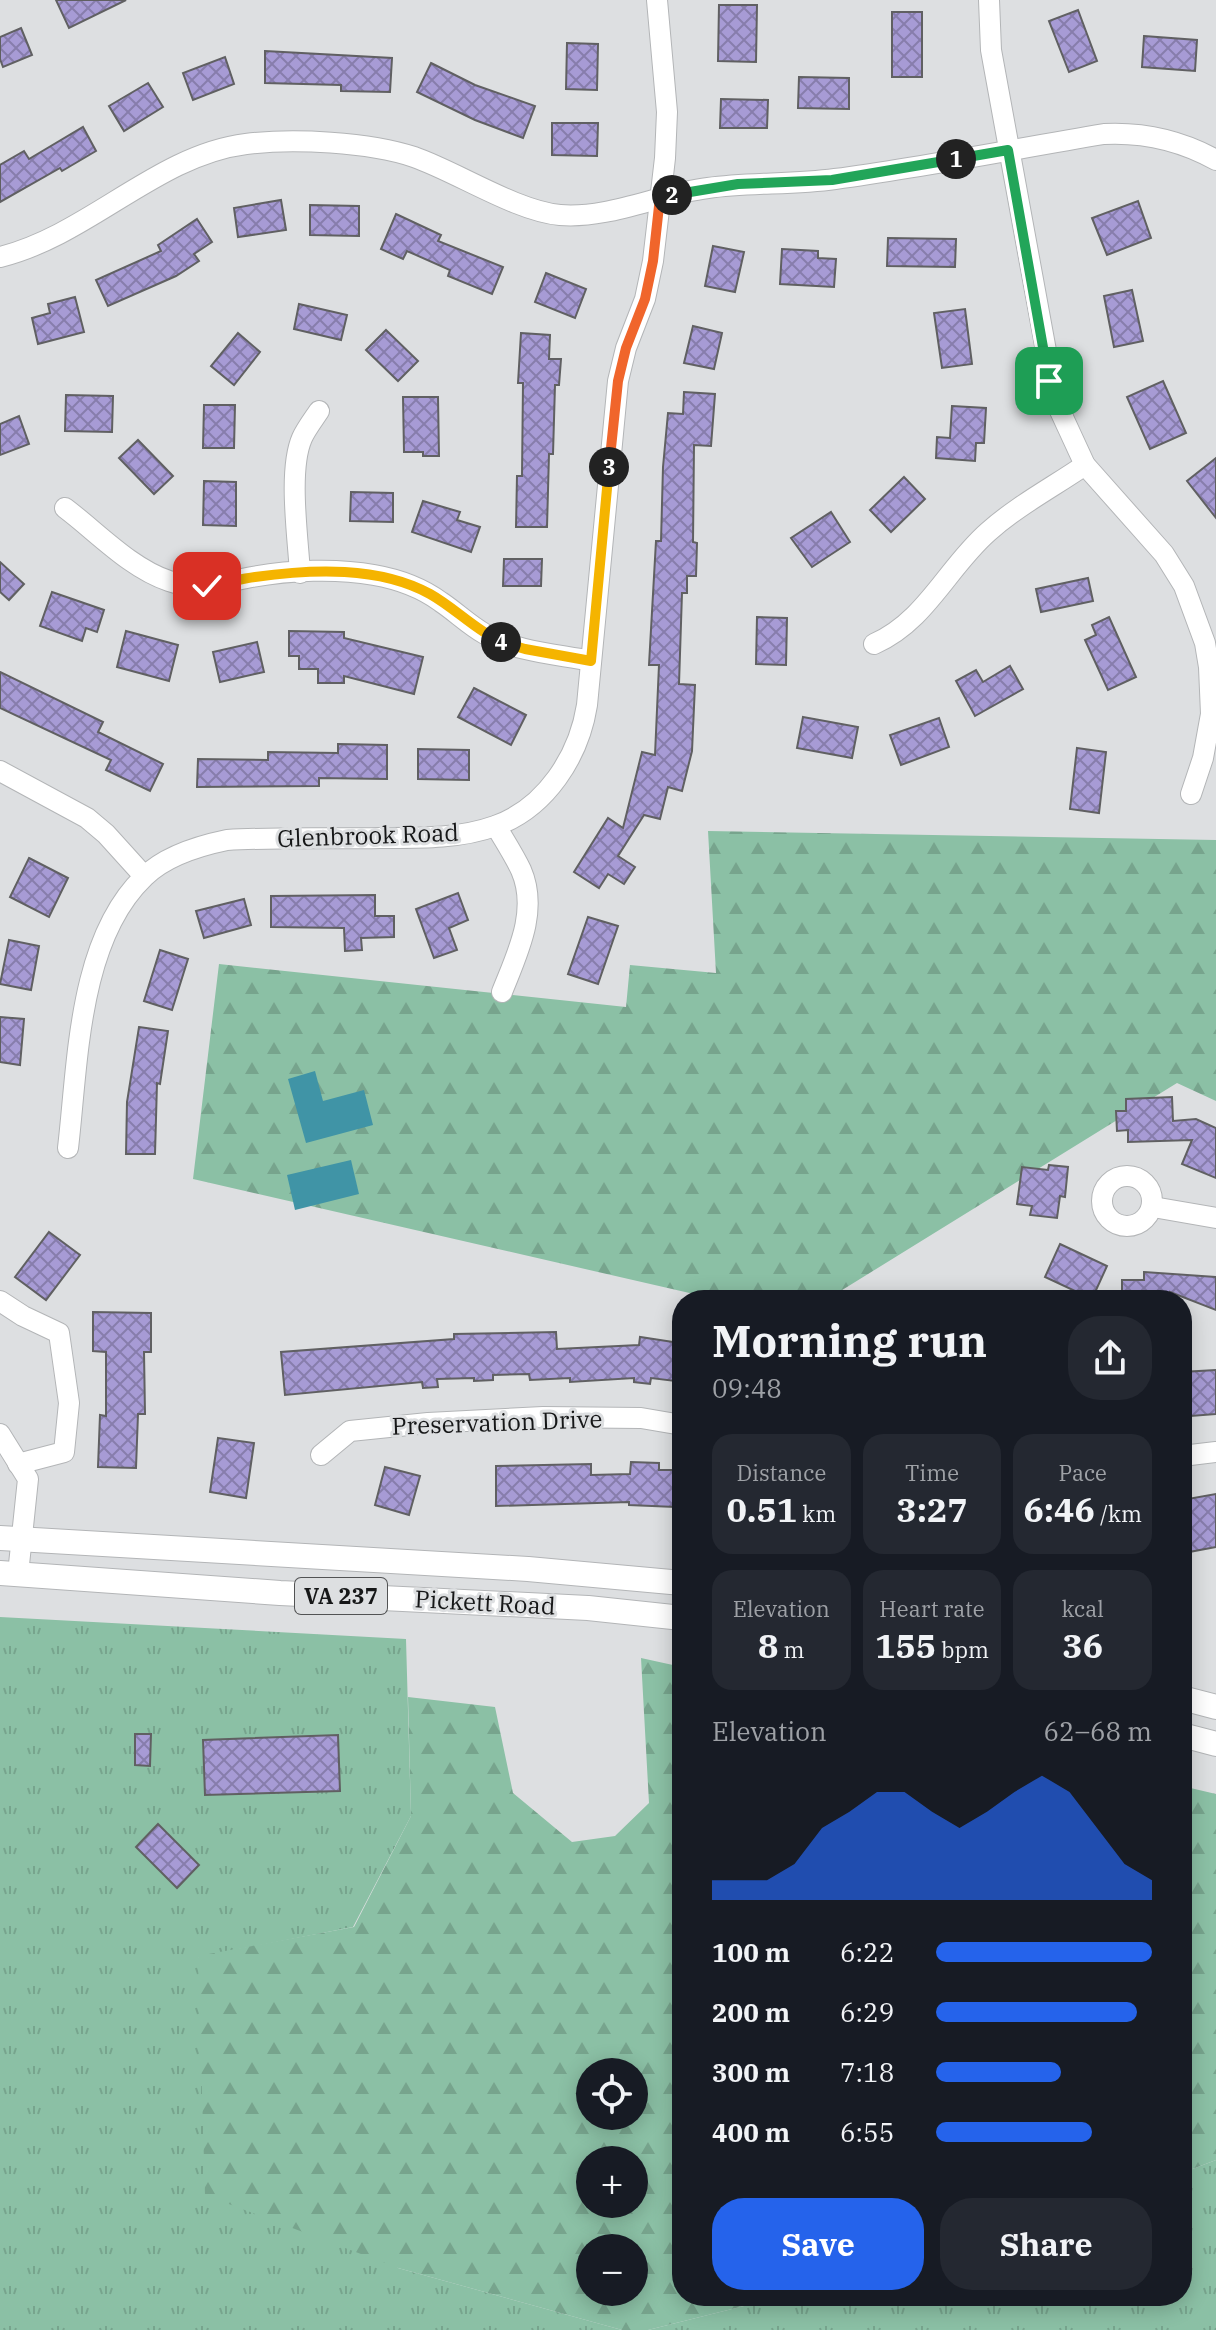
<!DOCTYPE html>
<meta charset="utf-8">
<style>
:root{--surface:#171b24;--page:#242831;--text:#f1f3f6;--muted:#9ea1a6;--accent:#2563eb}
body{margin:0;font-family:"IBM Plex Serif",serif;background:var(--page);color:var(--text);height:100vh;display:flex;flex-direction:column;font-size:30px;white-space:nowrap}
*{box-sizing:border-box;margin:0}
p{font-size:26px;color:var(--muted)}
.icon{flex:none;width:44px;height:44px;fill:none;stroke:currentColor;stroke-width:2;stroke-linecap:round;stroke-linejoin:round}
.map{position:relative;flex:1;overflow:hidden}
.sheet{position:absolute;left:672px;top:1290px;width:520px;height:1016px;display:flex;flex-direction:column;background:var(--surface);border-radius:32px;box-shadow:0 4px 20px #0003}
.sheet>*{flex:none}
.fabs{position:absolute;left:576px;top:2058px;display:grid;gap:16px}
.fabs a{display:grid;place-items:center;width:72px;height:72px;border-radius:50%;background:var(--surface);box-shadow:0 4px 20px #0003;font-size:40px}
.pin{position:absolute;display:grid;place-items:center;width:68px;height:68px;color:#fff;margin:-34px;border-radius:16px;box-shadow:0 4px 12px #0006}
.km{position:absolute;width:40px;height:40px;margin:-20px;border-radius:50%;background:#222;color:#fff;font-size:22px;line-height:40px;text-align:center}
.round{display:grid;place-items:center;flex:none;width:84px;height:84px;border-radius:32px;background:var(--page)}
.headline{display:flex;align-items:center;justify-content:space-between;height:136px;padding:0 40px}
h1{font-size:44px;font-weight:800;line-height:60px}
.stats{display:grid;grid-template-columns:repeat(3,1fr);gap:12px;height:136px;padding:8px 40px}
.stats div{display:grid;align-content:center;border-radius:20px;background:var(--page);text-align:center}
.stats b{font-size:34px;font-weight:800}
.stats small{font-size:22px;font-weight:400}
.stats p{font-size:22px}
.chart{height:224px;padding:16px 40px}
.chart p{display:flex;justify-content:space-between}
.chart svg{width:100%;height:144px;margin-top:8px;fill:var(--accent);opacity:.7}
.primary-button{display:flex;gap:16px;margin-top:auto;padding:16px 40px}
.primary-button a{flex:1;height:92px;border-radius:32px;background:var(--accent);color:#fff;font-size:32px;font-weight:800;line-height:92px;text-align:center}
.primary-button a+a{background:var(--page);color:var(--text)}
ul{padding:0 40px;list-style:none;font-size:26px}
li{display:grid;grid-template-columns:128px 96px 1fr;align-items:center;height:60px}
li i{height:20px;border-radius:10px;background:var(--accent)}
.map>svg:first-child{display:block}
.grass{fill:url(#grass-tufts)}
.forest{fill:url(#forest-firs);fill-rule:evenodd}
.water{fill:#4094a6}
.building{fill:url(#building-cross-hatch);stroke:#606062;stroke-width:2}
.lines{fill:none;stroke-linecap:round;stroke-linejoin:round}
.minor-casing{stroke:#b3b5b7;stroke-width:22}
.major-casing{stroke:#b3b5b7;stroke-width:26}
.minor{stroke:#fff;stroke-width:20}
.major{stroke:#fff;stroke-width:24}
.split-1-casing{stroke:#fff;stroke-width:16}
.split-2-casing{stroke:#fff;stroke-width:16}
.split-3-casing{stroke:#fff;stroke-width:16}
.split-4-casing{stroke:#fff;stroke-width:16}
.split-5-casing{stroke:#fff;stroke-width:16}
.split-1{stroke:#22a559;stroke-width:10}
.split-2{stroke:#22a559;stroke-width:10}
.split-3{stroke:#f0652b;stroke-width:10}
.split-4{stroke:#f5b400;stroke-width:10}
.split-5{stroke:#f5b400;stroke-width:10}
.labels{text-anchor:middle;stroke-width:6;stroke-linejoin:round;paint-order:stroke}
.shield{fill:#dddfe1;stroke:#525354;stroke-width:2}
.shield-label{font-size:22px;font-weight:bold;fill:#161718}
.street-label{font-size:24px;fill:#161718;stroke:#dddfe1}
</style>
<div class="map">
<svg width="1216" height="2330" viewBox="0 0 1216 2330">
<defs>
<pattern id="grass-tufts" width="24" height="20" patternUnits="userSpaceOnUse" patternTransform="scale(2)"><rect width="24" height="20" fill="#8bc0a5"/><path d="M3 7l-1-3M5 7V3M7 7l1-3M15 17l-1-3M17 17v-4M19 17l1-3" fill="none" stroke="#77a48d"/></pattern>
<pattern id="forest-firs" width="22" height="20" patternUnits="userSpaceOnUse" patternTransform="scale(2)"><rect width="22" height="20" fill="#8bc0a5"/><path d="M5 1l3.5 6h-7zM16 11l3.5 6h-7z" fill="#77a48d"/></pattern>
<pattern id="building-cross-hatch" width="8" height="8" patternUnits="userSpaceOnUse" patternTransform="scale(2)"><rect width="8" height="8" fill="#a79bd5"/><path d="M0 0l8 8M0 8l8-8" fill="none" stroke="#877dac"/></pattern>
</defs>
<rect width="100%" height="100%" fill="#dddfe1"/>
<g class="grass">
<polygon points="0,1617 406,1639 411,1816 353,1927 198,1957 398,2268 622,2330 0,2330"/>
<polygon points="1216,2160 1216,2330 648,2330 784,2296 1182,2296 1182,2173"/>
</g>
<g class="forest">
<polygon points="708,831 1216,840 1216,1101 1177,1083 826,1300 720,1300 193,1179 219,964 626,1007 630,965 716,973"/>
<path d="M641,1658l41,9v629h102l-136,34h-26l-224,-62 -193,-73 -7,-239 156,-29 57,-111 -3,-119 87,10 18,86 59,49 43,-6 34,-33zM634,2072v44h-44v-44zM590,2160h44v44h-44zM590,2248h44v44h-44z"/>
<polygon points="1182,1786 1216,1794 1216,2160 1182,2173"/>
</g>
<g class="water">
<polygon points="315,1071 323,1101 364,1090 373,1125 306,1143 288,1079"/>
<polygon points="351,1160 359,1194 295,1210 287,1175"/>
</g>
<g class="building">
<polygon points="56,0 126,0 69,28"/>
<polygon points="719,5 757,5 756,62 718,61"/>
<polygon points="1078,10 1097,61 1069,72 1049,21"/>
<rect x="892" y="12" width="30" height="65"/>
<polygon points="21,28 32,55 3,67 0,59 0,37"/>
<polygon points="1144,36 1197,40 1195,71 1142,67"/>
<polygon points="567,43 598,44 597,90 566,89"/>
<polygon points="265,51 392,58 390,92 341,91 341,85 265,83"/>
<polygon points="225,57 234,84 193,100 183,73"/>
<polygon points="431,63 475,85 535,106 523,138 475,120 417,92"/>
<polygon points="799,77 849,78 849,109 798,108"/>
<polygon points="148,83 163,107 124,131 109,106"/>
<polygon points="721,99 768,100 767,128 720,128"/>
<polygon points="552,123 598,123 597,156 552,155"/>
<polygon points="83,127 96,151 62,171 60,168 0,202 0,165 24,151 29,159"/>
<polygon points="281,200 286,230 238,237 234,208"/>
<polygon points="1138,201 1151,238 1107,255 1092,218"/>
<polygon points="310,205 359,206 359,236 310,235"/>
<polygon points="396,214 441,235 438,241 503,267 492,294 448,276 450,270 407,251 403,259 381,249"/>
<polygon points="197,219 212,242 194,254 199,261 176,276 108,306 96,280 161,251 158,245"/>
<polygon points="888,238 956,239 955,267 887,266"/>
<polygon points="713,246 744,252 735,292 705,286"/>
<polygon points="782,249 818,251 818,258 836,259 834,287 780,284"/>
<polygon points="546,273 586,289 575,318 535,302"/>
<polygon points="1132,290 1143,341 1114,347 1104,296"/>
<polygon points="75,297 84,332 38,344 32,318 50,313 48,304"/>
<polygon points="299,304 347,315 341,340 294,329"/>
<polygon points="965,309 972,364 942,368 934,313"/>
<polygon points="693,326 722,333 714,369 684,363"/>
<polygon points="386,330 418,361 398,381 366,350"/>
<polygon points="238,333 260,352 234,385 211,366"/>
<polygon points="521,333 550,335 549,359 561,359 559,385 555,385 553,454 549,454 547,527 516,527 517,476 522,476 523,383 518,383"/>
<polygon points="1163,381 1186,433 1150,449 1127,397"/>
<polygon points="684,392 715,394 711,446 694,445 693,542 697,543 696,576 687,576 687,593 682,593 679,684 695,685 692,751 682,791 668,787 660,819 644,815 618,856 635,867 624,884 608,874 599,888 574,872 608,818 623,828 642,752 655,755 659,665 649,665 656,541 661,541 663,467 668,413 683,414"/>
<polygon points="66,395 113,396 112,432 65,431"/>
<polygon points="403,397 438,397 439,456 423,456 423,452 404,452"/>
<polygon points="204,405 235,405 234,448 203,448"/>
<polygon points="952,406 986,408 984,443 976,443 975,461 936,458 937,437 950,438"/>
<polygon points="19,416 29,444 0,455 0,424"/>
<polygon points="138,440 173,476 154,494 119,458"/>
<polygon points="1216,458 1216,518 1187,481"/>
<polygon points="904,477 925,499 891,532 870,510"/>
<polygon points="204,481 236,482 236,526 203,525"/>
<polygon points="351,492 393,493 393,522 350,521"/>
<polygon points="423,501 460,512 457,520 480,527 471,552 412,532"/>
<polygon points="831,512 850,542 812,567 791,538"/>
<polygon points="504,559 542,559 541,586 503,586"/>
<polygon points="0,562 24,584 9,600 0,592"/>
<polygon points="1088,578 1093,601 1041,612 1036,589"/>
<polygon points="52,592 104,610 97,632 86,628 82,641 40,626"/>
<polygon points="757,617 787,618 786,665 756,664"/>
<polygon points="1109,617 1136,677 1108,690 1085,640 1096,635 1092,625"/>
<polygon points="126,631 178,645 169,681 117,667"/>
<polygon points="289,631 344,632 344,638 423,657 414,694 344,676 344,683 318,683 318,669 299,669 299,656 289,656"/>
<polygon points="257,642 264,672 220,682 213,652"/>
<polygon points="1010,666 1023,689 975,716 956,681 976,670 983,682"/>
<polygon points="0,672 103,722 98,732 163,764 150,791 106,770 111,760 0,708"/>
<polygon points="474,688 526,715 511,745 458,717"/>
<polygon points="803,717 858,727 852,758 797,748"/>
<polygon points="939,718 949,747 901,765 890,735"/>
<polygon points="338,744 387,745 387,779 319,778 319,786 197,787 198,759 268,760 268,752 338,753"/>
<polygon points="1077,748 1106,752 1099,813 1070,809"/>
<polygon points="418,749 469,750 469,780 418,779"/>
<polygon points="29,858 68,878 49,917 10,897"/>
<polygon points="458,893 468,920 449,928 457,950 434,958 416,909"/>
<polygon points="375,895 375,916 394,916 394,937 361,938 362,950 345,951 344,928 271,927 271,896"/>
<polygon points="244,899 251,925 204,938 196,911"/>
<polygon points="588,917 618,926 598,984 568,974"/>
<polygon points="9,940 39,946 31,990 0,984"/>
<polygon points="160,950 188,959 172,1010 144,1001"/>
<polygon points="0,1017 24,1019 20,1065 0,1062"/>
<polygon points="139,1027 168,1031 160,1084 157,1083 155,1154 126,1154 127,1102"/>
<polygon points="1172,1097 1173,1121 1196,1119 1216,1128 1216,1178 1182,1164 1192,1140 1128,1142 1128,1130 1117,1131 1116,1111 1126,1111 1126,1099"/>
<polygon points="1049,1165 1068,1167 1065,1197 1060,1196 1057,1218 1030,1215 1032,1206 1017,1204 1022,1167 1048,1170"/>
<polygon points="49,1232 80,1255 46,1300 15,1277"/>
<polygon points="1060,1244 1107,1266 1092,1299 1045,1277"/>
<polygon points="1144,1272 1216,1277 1216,1310 1170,1292 1169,1300 1122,1300 1122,1280 1144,1280"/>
<polygon points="93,1312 151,1313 151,1352 144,1352 145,1414 138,1414 136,1468 98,1467 100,1415 106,1416 106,1352 93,1351"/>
<polygon points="556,1332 557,1349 639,1345 640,1337 680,1343 675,1381 651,1378 650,1384 634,1382 634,1378 570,1382 570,1378 530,1380 529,1374 493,1375 493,1380 474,1381 474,1378 437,1379 438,1387 423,1388 422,1382 285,1395 281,1352 454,1339 454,1334"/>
<polygon points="1216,1370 1216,1414 1191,1416 1191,1407 1182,1407 1182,1372"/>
<polygon points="218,1438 254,1443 246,1498 210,1492"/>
<polygon points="631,1462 659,1463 659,1470 677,1470 675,1507 629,1505 629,1502 496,1506 496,1466 591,1464 591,1475 630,1474"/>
<polygon points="385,1467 420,1476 409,1515 375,1505"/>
<polygon points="1216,1494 1216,1547 1189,1552 1186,1539 1182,1539 1182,1500"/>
<polygon points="135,1734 151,1734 150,1766 135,1765"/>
<polygon points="338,1735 340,1791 205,1795 203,1740"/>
<polygon points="158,1824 199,1865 177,1888 136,1847"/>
</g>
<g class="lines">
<defs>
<g id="minor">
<polyline points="989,0 991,50 1055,400 1085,465 1164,554 1184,586 1205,643 1209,667 1211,714 1203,758 1191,794"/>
<path d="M0,257c89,-22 157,-102 246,-113 47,-6 123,-2 168,13 43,15 102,54 146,58 49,4 99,-21 148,-27 42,-6 85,-3 127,-9 90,-12 179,-30 269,-45 40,-2 76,6 112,26"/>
<path d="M65,508c32,24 65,60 104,73 28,10 55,1 83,-4 38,-7 84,-9 122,-2 23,4 48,13 67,27 15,10 28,23 44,32 32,18 71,20 106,27"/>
<path d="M300,573c-2,-35 -12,-103 2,-135 4,-9 11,-18 17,-27"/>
<path d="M874,644c52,-23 73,-76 114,-112 29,-26 65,-45 97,-67"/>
<polyline points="0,771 87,818 106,834 144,876"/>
<path d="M496,826c8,14 18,29 25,44 18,41 -4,84 -19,122"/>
<path d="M68,1148c10,-85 10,-208 76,-271 21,-21 54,-31 83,-37 50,-3 102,-1 153,-2 38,0 79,1 115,-12 51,-18 84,-70 92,-121l31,-324 8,-33 19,-49 8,-38 12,-103 2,-46 -10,-112"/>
<circle cx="1127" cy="1201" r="25"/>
<polyline points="1153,1207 1216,1218"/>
<polyline points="0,1301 23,1316 59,1333 69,1403 64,1452 18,1464"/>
<polyline points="0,1434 28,1479 18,1574"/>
<polyline points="321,1455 350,1431 428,1423 543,1417 641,1418 682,1425"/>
<polyline points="1182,1456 1216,1452"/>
</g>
<g id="major">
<polyline points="0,1538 528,1569 682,1583"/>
<polyline points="0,1573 280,1593 588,1608 682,1618"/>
<polyline points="1182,1698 1216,1707"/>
<polyline points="1182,1735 1216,1744"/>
</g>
</defs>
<use href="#minor" class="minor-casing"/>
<use href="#major" class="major-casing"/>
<use href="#minor" class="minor"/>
<use href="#major" class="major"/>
</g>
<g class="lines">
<defs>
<polyline id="split-1" points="956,159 1008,150 1049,381"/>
<polyline id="split-2" points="672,195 738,184 832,180 956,159"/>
<polyline id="split-3" points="609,467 618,381 626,348 645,299 653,261 660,197 672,195"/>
<polyline id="split-4" points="501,642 525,649 591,661 609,467"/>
<path id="split-5" d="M207,586c17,-2 32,-7 48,-9 57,-8 124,-11 175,17 25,14 44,35 71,48"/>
</defs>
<use href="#split-1" class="split-1-casing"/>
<use href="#split-2" class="split-2-casing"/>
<use href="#split-3" class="split-3-casing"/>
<use href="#split-4" class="split-4-casing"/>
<use href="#split-5" class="split-5-casing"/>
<use href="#split-1" class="split-1"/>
<use href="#split-2" class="split-2"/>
<use href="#split-3" class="split-3"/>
<use href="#split-4" class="split-4"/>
<use href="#split-5" class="split-5"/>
</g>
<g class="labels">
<rect class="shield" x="295" y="1578" width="92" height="36" rx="6"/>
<g class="shield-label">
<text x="341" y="1604">VA 237</text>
</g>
<g class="street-label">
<text transform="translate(368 836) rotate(-2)" y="8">Glenbrook Road</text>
<text transform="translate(497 1423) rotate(-2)" y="8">Preservation Drive</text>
<text transform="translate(485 1603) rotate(3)" y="8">Pickett Road</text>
</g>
</g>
</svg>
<div class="fabs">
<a><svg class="icon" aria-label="locate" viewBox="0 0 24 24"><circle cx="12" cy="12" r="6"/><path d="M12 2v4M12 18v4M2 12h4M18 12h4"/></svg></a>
<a>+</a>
<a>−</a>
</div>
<div class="pin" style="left:1049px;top:381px;background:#1e9e55"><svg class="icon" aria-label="arrive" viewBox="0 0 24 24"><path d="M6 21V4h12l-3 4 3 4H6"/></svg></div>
<div class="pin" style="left:207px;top:586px;background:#d93025"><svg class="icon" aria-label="check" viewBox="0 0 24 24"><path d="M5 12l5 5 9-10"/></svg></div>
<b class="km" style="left:956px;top:159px">1</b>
<b class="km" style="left:672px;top:195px">2</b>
<b class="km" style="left:609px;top:467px">3</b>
<b class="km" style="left:501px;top:642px">4</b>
<section class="sheet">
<div class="headline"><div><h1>Morning run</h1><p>09:48</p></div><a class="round"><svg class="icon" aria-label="share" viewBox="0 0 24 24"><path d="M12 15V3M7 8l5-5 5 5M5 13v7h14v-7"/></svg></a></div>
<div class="stats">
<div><p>Distance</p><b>0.51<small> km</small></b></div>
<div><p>Time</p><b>3:27</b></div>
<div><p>Pace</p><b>6:46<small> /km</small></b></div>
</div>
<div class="stats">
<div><p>Elevation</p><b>8<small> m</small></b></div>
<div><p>Heart rate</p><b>155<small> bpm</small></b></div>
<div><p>kcal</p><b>36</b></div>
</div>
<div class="chart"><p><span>Elevation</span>62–68 m</p>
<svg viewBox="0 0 160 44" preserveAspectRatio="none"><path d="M0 44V38L10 38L20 38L30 33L40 22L50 17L60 11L70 11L80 17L90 22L100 17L110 11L120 6L130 11L140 22L150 33L160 38V44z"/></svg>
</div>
<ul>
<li><b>100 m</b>6:22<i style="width:100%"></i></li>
<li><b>200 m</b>6:29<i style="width:93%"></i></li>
<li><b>300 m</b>7:18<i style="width:58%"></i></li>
<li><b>400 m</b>6:55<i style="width:72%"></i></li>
</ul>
<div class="primary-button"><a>Save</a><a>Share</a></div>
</section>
</div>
